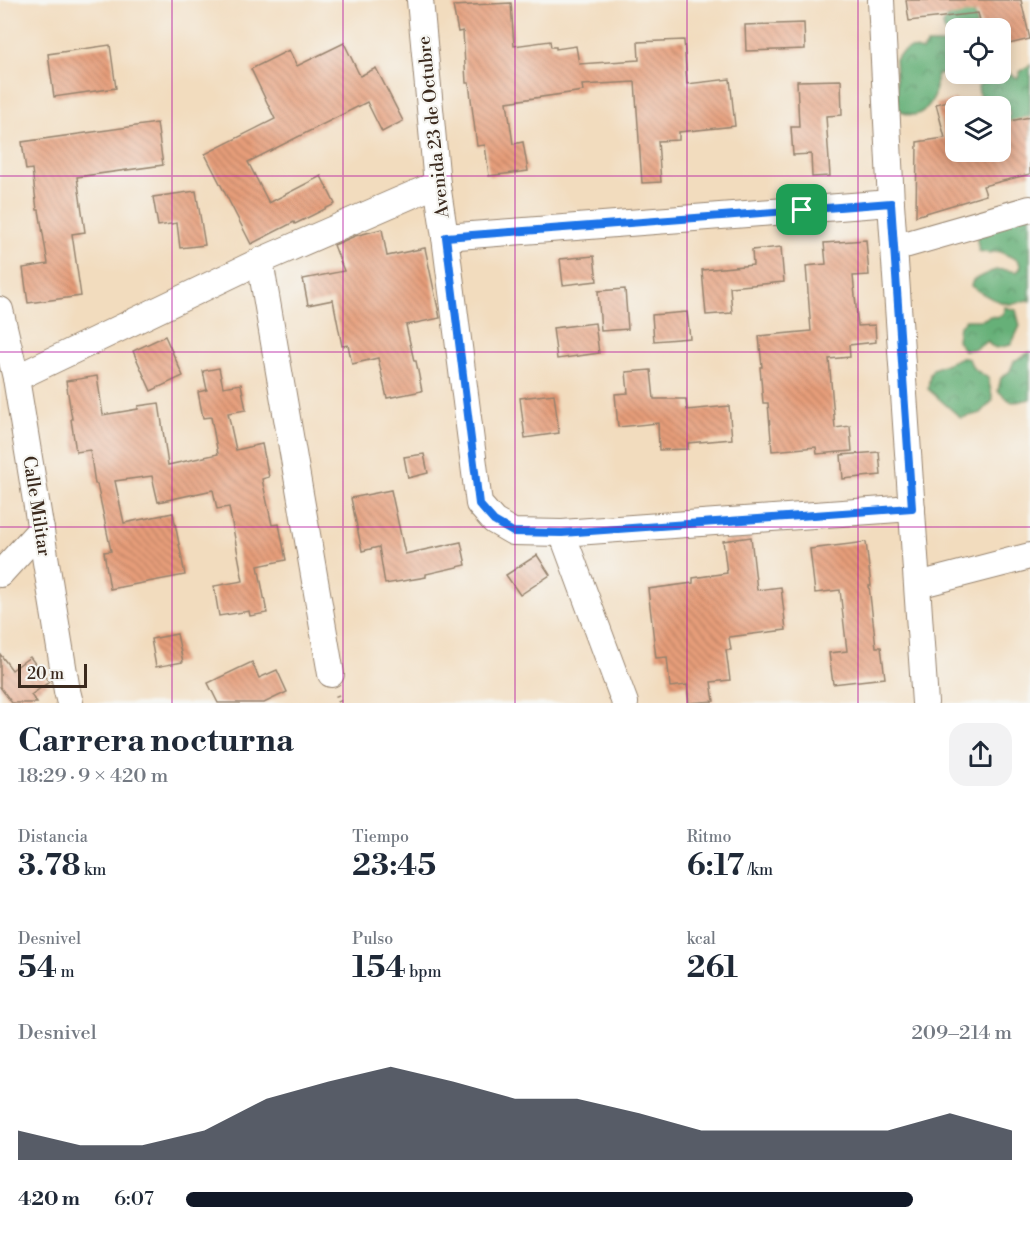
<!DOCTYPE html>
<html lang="es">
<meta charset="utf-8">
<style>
:root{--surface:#fff;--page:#f2f2f3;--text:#1f2937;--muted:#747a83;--accent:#111827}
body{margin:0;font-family:"Libre Bodoni",serif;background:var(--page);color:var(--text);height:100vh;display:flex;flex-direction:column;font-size:22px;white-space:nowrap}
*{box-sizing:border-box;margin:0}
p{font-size:20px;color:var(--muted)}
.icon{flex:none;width:33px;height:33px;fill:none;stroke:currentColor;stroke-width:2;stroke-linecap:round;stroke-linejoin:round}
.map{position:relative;height:703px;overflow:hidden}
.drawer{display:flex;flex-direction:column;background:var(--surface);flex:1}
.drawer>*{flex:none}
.tools{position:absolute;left:945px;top:18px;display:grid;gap:12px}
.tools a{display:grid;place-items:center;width:66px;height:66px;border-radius:12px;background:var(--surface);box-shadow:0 3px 15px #0003;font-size:30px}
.scale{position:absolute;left:18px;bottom:15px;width:69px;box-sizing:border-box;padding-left:6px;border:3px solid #3b2a1e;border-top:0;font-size:16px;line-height:21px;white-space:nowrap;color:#3b2a1e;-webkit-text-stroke:4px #f6f6f2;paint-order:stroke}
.pin{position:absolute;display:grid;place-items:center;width:51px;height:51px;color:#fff;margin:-26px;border-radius:12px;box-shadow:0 3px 9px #0006}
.round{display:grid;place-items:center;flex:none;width:63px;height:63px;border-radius:18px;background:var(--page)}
.headline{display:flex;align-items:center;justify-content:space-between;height:102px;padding:0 18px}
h1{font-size:33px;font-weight:700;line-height:45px}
.figures{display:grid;grid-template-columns:repeat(3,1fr);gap:9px;height:102px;padding:6px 18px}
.figures div{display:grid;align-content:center}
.figures b{font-size:30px;font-weight:700}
.figures small{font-size:16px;font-weight:400}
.figures p{font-size:16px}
.chart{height:168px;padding:12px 18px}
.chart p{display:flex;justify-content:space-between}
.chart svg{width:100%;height:108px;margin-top:6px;fill:var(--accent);opacity:.7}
ul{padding:0 18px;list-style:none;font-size:20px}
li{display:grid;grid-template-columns:96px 72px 1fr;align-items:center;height:45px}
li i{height:15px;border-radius:8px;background:var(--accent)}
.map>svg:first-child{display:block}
.forest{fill:url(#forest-crowns);stroke:#506d4b;stroke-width:1.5}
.building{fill:url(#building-back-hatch)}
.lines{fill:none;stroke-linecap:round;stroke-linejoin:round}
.minor-casing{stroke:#96836e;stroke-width:28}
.path{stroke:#96836e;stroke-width:4;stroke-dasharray:1.5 4.5;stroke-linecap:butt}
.minor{stroke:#fff;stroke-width:26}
.route-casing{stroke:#fff;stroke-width:12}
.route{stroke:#1a73e8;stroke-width:8}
.grid{fill:none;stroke:#b5179e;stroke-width:1.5;stroke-opacity:0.55}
.labels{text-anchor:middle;stroke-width:4.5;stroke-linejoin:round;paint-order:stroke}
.street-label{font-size:18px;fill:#3b2a1e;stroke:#f6f6f2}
</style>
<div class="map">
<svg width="1030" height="703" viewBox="0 0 1030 703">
<defs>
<pattern id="forest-crowns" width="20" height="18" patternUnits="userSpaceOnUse" patternTransform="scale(1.5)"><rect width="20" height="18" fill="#66b078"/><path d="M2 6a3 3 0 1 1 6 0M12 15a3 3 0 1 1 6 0" fill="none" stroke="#558f62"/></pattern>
<pattern id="building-back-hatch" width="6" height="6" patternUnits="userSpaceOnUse" patternTransform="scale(1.5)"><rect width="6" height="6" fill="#e69d79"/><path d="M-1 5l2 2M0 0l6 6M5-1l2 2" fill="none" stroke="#bc8063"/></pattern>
</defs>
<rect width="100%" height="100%" fill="#f6f6f2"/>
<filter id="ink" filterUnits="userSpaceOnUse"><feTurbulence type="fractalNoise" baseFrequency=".0167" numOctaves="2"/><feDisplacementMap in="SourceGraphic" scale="12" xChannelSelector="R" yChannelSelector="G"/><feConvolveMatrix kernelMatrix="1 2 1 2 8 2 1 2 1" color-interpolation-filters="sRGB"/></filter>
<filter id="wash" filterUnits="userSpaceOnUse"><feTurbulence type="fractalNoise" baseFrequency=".008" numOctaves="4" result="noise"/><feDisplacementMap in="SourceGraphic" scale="24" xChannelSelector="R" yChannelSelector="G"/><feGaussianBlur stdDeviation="1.35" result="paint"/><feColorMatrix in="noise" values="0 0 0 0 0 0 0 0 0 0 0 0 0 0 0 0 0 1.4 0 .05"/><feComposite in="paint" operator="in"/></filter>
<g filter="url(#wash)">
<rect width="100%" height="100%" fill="#f2dcbe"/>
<g class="forest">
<polygon points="951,12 974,13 977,24 975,28 956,28 956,41 951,40 946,36 943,25"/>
<path d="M927,44h18l9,5 2,25h2h-21c-1,7 -1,17 -4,24 -3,8 -13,18 -22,17 -5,0 -9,-4 -13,-6l-3,-50c9,-9 14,-14 27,-8z"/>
<polygon points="1030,65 1030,139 1003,130 1010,113 1007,108 1002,108 1001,121 1000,106 981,106 978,86 986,80 988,74 1000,74 1001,67 1006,67 1011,75 1018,78 1020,72"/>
<path d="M1030,210v91l-3,-1c-4,1 -10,4 -14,4 -12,1 -33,-11 -42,-18l2,-6c21,-9 19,-13 44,-8l4,-5 -3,-7 -20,-9 -9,2 -10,-2 -3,-16z"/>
<polygon points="1005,307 1016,310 1020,326 1011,345 996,348 990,345 988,341 975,349 964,350 957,340 959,326 966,320 982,320 990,316 997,317 1003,314"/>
<path d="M1030,352v47c-21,4 -15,6 -32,-8l3,-13 9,-7 4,-10z"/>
<polygon points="962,357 969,359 973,368 988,378 993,400 981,413 961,418 928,389 930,374 933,369"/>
</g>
<g id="blocks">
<g class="building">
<polygon points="906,0 1021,0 1030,39 1000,46 1000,28 982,28 978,13 909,21"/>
<polygon points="511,3 514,46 550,41 551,47 556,47 556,49 576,46 579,64 639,60 638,42 684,40 687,84 730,79 735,126 679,132 679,140 658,141 661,182 642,183 635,82 582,85 583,91 507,102 513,144 523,142 528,171 489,176 485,145 477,146 469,83 466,83 463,31 458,32 453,6"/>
<polygon points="804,23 805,49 746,51 745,25"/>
<polygon points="344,43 360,76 376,68 403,121 382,132 367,102 248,162 269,203 321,176 335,204 295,224 294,222 251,244 205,154 275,119 251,69 289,50 297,66"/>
<polygon points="110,45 116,88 54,97 48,54"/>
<polygon points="841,80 842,115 826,116 830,176 812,177 811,154 793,155 791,127 799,127 797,81"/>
<polygon points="956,99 956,152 1000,152 1000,123 1030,117 1030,174 983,186 986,195 916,216 917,142 945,138 936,104"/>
<polygon points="157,123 163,165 77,177 85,232 72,234 81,296 28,303 23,268 48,264 39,210 37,210 32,169 26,170 22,142"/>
<polygon points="196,191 205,245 180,248 177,223 158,226 153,197"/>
<polygon points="382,229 387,256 425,248 440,318 406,325 414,361 416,361 422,391 387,398 378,358 352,364 348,345 342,346 333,300 308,305 303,279 344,271 334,245 355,236"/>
<polygon points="866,240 869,275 853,276 858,326 875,325 876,342 849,345 850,357 829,359 835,428 850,426 852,451 817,454 816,447 772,451 768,403 763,403 760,367 762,367 759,336 811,331 806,266 826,264 824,243"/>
<polygon points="781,247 784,282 730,287 732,313 706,315 702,270 753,265 752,250"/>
<polygon points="594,256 597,281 563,285 560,259"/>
<polygon points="625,289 628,329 601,331 598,291"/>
<polygon points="687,312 690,338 654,341 652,315"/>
<polygon points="595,323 599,353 557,359 553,328"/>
<polygon points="165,336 183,376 151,391 133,351"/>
<polygon points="219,368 223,387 241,384 246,410 228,413 236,450 262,444 269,477 262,479 272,525 279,524 286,560 258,566 267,613 250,616 249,611 219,616 214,586 243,581 229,507 217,509 213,490 158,502 152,476 115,481 124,523 173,513 185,575 110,589 104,552 111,551 97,484 95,484 90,450 76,452 71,419 72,419 66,381 97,376 103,415 138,409 138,406 159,403 168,465 218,454 211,417 203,418 198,392 207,390 203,371"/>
<polygon points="651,370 654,399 686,399 687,410 729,406 732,439 688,443 688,449 659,450 658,423 618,427 615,394 628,393 626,372"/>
<polygon points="554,394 559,433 525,438 520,398"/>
<polygon points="879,452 881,475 843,479 841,455"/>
<polygon points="424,454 428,473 408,478 404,457"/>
<polygon points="391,490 405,554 461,542 466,565 426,574 426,577 385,584 379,547 362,551 351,498"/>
<polygon points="751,537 757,590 781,587 786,630 729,637 731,650 726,650 730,680 711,682 714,701 689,703 687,685 670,687 667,657 656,658 648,589 693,583 693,578 727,573 723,541"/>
<polygon points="866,542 871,586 869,586 876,647 881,647 885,678 833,684 829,653 847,651 840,590 815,593 810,549"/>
<polygon points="537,555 550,575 520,595 506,575"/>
<polygon points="177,634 183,662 156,667 151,639"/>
<polygon points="0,654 12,670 30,657 49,682 31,695 37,703 12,703 0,687"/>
<polygon points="252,662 259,678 277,670 287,692 264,703 218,703 208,683"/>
</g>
</g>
</g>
<g filter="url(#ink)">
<use href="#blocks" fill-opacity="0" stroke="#96836e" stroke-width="1.5"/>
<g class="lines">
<defs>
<g id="minor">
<polyline points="420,0 437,184 445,237 479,504 494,521 513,532 562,533 912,508"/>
<polyline points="881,0 891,203 925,703"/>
<polyline points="445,237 891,203"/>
<polyline points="894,248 1030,209"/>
<polyline points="260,261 331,674"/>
<polyline points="0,310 16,378 67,691 70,703"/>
<polyline points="16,378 260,261 437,184"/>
<polyline points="562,533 625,703"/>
<polyline points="0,574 41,529"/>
<polyline points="918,585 1030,556"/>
</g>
</defs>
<use href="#minor" class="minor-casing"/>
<polyline class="path" points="337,695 340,703"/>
<use href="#minor" class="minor"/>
</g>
</g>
<g class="lines" filter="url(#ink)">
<defs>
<polygon id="route" points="891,203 912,508 562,533 513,532 494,521 479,504 446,237"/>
</defs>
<use href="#route" class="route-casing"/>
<use href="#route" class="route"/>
</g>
<path class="grid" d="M172,0v703M343,0v703M515,0v703M687,0v703M858,0v703M0,176h1030M0,352h1030M0,527h1030"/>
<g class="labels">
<g class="street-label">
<text transform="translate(433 127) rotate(-96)" y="6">Avenida 23 de Octubre</text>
<text transform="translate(37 506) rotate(81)" y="6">Calle Militar</text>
</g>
</g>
</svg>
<div class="tools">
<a><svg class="icon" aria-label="locate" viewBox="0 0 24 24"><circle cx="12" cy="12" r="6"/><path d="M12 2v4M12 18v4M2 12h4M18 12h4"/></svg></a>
<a><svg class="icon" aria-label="layers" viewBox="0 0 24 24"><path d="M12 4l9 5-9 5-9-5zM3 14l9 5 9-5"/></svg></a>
</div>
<div class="scale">20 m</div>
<div class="pin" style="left:802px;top:210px;background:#1e9e55"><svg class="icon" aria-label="arrive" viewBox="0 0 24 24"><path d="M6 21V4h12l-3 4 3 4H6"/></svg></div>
</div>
<section class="drawer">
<div class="headline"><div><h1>Carrera nocturna</h1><p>18:29 · 9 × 420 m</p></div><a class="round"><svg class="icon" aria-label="share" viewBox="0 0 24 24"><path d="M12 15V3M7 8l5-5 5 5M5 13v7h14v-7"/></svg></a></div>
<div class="figures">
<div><p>Distancia</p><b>3.78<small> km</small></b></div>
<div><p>Tiempo</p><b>23:45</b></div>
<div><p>Ritmo</p><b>6:17<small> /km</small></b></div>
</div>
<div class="figures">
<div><p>Desnivel</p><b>54<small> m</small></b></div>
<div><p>Pulso</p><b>154<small> bpm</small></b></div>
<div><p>kcal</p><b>261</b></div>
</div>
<div class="chart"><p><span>Desnivel</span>209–214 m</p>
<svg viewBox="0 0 160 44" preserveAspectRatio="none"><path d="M0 44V32L10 38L20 38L30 32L40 19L50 12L60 6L70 12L80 19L90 19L100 25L110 32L120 32L130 32L140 32L150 25L160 32V44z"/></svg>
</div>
<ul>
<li><b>420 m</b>6:07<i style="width:88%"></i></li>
</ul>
</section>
